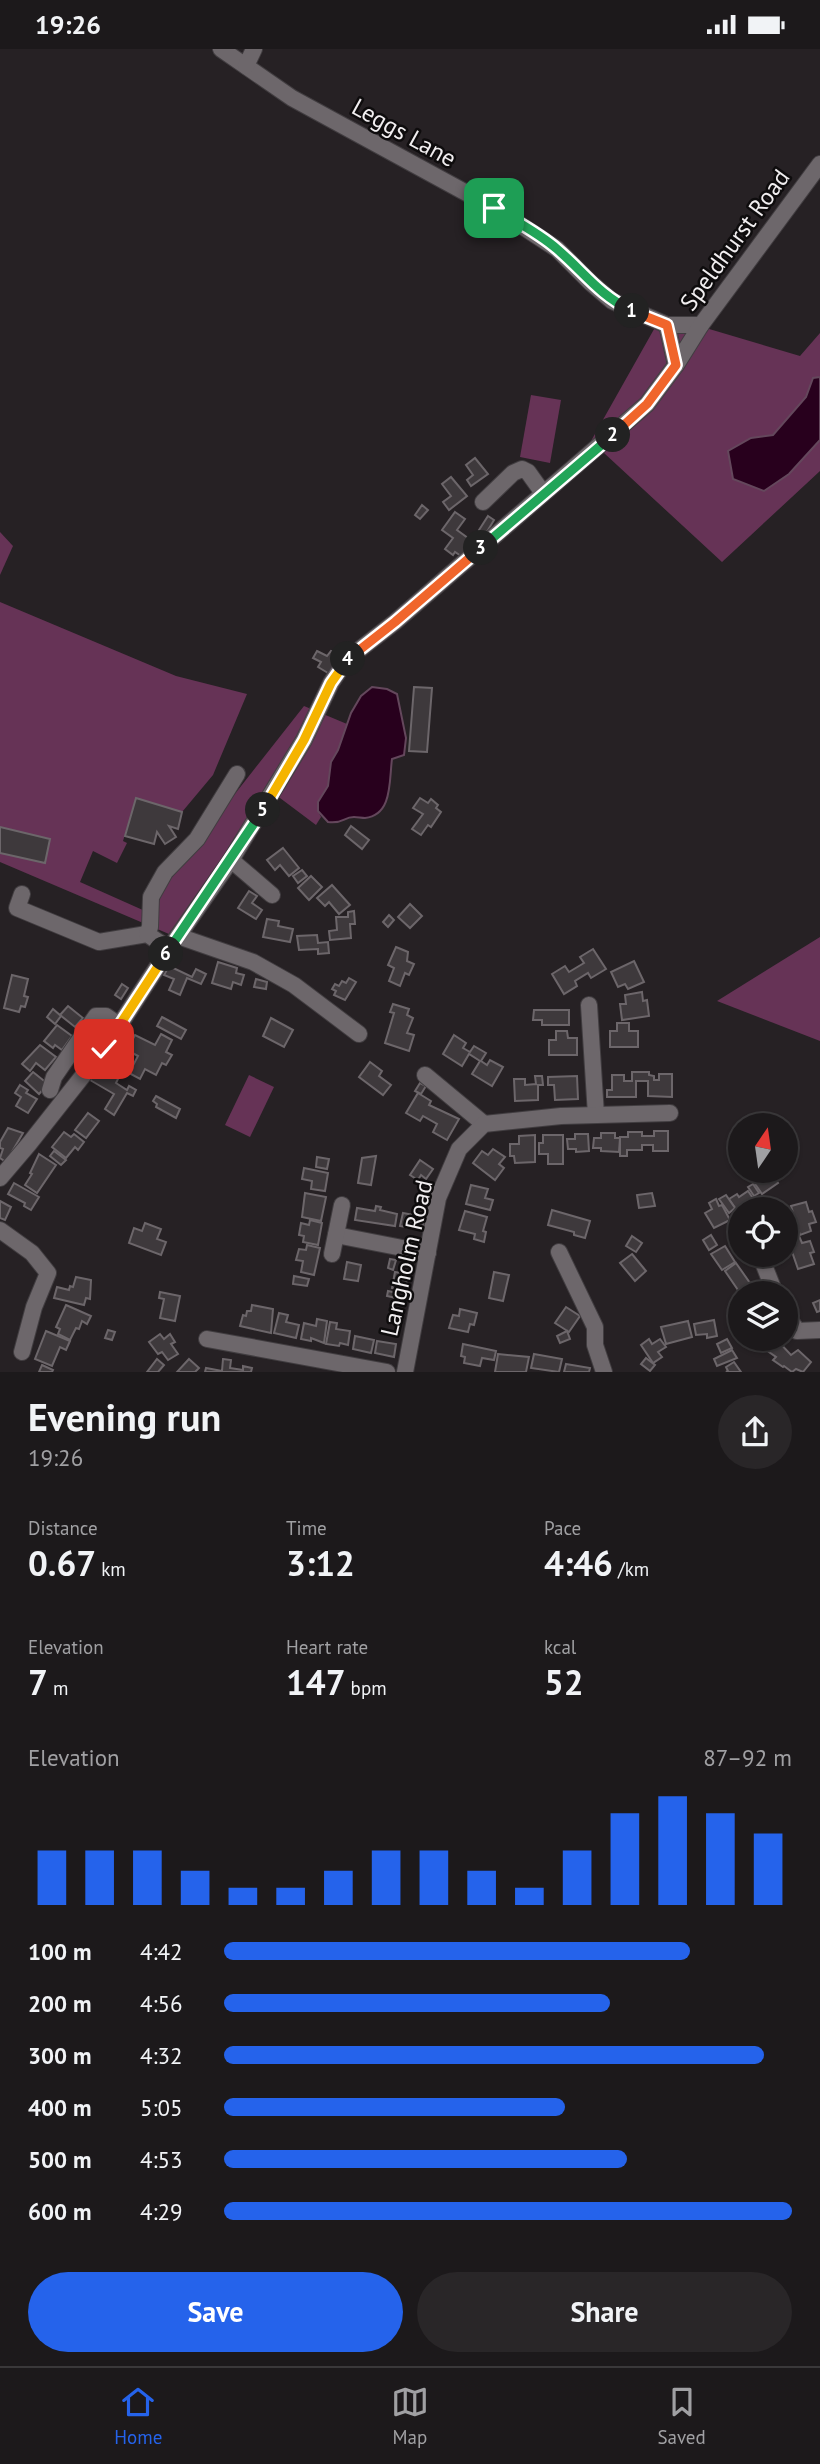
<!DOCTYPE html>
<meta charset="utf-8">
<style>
:root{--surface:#1c191b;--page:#292628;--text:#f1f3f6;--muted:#a0a0a3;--line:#3a383a;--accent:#2563eb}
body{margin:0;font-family:"PT Sans",sans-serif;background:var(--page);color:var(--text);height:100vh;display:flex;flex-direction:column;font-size:26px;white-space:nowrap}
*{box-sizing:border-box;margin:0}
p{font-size:23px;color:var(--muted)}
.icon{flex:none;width:38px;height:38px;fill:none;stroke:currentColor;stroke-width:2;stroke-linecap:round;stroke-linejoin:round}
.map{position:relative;height:1323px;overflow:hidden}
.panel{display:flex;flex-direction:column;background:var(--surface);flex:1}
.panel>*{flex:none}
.needle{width:46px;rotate:13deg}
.tools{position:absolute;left:728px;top:1064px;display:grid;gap:14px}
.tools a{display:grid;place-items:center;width:70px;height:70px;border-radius:50%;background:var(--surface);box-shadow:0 2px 5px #0004,0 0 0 2px var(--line);font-size:35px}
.pin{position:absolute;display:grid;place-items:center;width:60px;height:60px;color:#fff;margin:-30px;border-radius:14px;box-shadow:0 4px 10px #0006}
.km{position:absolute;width:35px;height:35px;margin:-18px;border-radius:50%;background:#222;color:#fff;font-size:19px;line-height:35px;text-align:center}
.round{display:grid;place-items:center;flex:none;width:74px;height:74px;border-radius:37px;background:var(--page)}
.head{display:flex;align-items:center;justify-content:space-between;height:119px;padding:0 28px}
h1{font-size:38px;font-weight:800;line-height:52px}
.figures{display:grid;grid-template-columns:repeat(3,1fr);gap:10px;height:119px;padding:7px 28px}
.figures div{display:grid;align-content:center}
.figures b{font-size:35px;font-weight:800}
.figures small{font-size:19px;font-weight:400}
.figures p{font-size:19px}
.chart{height:196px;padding:14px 28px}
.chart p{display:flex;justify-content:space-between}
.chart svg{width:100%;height:126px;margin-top:7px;stroke:var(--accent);stroke-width:6}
.button{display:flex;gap:14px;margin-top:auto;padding:14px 28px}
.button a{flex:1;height:80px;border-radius:42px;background:var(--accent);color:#fff;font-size:28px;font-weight:800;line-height:80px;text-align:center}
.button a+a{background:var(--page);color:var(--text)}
ul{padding:0 28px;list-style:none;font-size:23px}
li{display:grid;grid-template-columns:112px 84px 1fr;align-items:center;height:52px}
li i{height:18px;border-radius:9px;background:var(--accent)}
.status{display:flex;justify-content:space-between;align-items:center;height:49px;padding:0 35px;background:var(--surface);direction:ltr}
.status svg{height:19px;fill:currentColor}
.tab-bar{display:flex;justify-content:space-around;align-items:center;height:98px;border-top:2px solid var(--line);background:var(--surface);font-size:19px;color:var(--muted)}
.tab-bar a{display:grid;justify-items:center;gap:4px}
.tab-bar .on{color:var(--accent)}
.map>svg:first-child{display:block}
.green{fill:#663356}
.water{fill:#28001d;stroke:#64475c;stroke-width:2}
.building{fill:#3e393c;stroke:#6c666a;stroke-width:2}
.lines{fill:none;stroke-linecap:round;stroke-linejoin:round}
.minor-casing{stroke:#413d40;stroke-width:18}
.minor{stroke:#6d676b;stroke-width:16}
.split-1-casing{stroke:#fff;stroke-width:14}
.split-2-casing{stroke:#fff;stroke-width:14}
.split-3-casing{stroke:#fff;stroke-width:14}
.split-4-casing{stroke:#fff;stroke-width:14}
.split-5-casing{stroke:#fff;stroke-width:14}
.split-6-casing{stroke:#fff;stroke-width:14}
.split-7-casing{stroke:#fff;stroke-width:14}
.split-1{stroke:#22a559;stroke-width:9}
.split-2{stroke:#f0652b;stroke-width:9}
.split-3{stroke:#22a559;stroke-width:9}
.split-4{stroke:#f0652b;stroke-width:9}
.split-5{stroke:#f5b400;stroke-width:9}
.split-6{stroke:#22a559;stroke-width:9}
.split-7{stroke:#f5b400;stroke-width:9}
.labels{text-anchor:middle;stroke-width:5;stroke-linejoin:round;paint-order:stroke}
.street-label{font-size:24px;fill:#f1eef0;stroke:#0e0c0d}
</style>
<div class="status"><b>19:26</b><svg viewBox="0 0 49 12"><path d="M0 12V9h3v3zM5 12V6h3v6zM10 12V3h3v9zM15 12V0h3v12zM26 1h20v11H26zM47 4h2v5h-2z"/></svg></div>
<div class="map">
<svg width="820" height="1323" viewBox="0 0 820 1323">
<rect width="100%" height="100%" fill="#262124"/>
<g class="green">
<polygon points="662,266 800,307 820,284 820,422 722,513 591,392"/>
<polygon points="531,346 561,351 550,414 520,408"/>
<polygon points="0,483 13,497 0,526"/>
<polygon points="0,553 176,627 247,645 213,726 182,763 136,749 123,792 127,794 117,814 93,802 80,833 154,866 157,850 170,826 202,794 234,746 304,657 347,675 338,701 331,713 328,737 318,753 318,762 321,768 316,776 268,740 226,807 169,885 0,813 0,804 44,814 50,790 0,778"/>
<polygon points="820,888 820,992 717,952"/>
<polygon points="249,1026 274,1038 250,1088 225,1076"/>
</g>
<g class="water">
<polygon points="820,328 820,391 789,425 764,442 733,430 728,402 751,389 773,386 806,348 813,329"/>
<path d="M372,638l15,2 10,5 9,44 -2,17 -12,4c-3,21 1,56 -27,59 -3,0 -8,-1 -11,-1 -11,0 -10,7 -26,5l-10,-11v-9l10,-16 3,-24 7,-12 13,-37 10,-17z"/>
</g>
<g class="building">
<polygon points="475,409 488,425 471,437 467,431 473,426 466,416"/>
<polygon points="451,428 467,447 449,461 443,453 451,447 442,435"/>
<polygon points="422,456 428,461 420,470 415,466"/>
<polygon points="455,463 465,470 457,481 472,492 461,507 455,503 453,506 445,500 453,489 442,481"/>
<polygon points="488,467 494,471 485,486 479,481"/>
<polygon points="317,602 327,607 331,602 345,607 333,627 318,618 321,613 313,609"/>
<polygon points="414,638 432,639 427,703 409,702"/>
<polygon points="136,749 182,763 178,780 169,777 176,788 165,795 157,783 154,795 125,787"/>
<polygon points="420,749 428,754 431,750 438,756 436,759 441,763 431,778 428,776 421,786 412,780 423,765 413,759"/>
<polygon points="351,777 369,791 362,800 345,786"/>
<polygon points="0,778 50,790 45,814 0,804"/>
<polygon points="283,799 299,819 289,827 280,816 275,821 267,811"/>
<polygon points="302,821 307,827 298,834 293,827"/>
<polygon points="311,827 322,838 309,851 298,839"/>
<polygon points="332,836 350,856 339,865 329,853 325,857 317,849"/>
<polygon points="249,842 257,847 252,854 262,861 256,870 238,859"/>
<polygon points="410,855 422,867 410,879 398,868"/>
<polygon points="354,862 355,875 350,875 351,889 330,891 329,882 337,881 336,868 348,868 348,863"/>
<polygon points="389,866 394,871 388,878 383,873"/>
<polygon points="267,870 279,872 278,877 293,880 290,893 263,888"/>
<polygon points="317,886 318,894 328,893 329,904 318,905 318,900 299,901 297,887"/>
<polygon points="396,898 408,903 407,912 414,915 409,926 405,924 400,937 389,932 394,919 388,916"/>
<polygon points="593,900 606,920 591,929 588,924 575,932 577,937 564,945 552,925 565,917 569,923 584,914 580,908"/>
<polygon points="634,912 644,933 628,940 625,935 618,938 611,923"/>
<polygon points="218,913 237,919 236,924 244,926 241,936 233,933 231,940 212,934"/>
<polygon points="169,917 192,928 196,920 206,925 201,935 187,929 180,946 169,941 174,930 164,926"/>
<polygon points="12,926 28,930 24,947 28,948 25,958 21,957 19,963 4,959"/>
<polygon points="349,929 356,933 345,951 334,946 336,942 332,940 335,935 339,937 342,932 346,934"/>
<polygon points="256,930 267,933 266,940 254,938"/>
<polygon points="122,935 128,939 121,950 115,946"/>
<polygon points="642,943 643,952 647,951 649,967 622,971 620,955 626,955 625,946"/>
<polygon points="393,955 409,960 407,966 413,969 407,984 414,986 409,1002 385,994 394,964 390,963"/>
<polygon points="68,957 83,969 75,978 60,966"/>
<polygon points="53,960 61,967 55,975 47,968"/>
<polygon points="534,961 569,961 569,976 542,976 542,971 533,971"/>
<polygon points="162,968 186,981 181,990 157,977"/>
<polygon points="271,969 293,981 284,998 263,987"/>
<polygon points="617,974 629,974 629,982 638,982 638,998 610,998 610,982 617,982"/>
<polygon points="57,976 72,987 62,1001 55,996 53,999 44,992"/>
<polygon points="556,982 567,982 568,989 577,989 577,1006 549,1006 549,991 556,991"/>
<polygon points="161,985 172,991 166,1003 172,1006 166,1016 162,1014 156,1026 145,1020 140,1030 129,1024 138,1007 127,1001 135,986 155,996"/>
<polygon points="454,986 466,994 463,999 470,1003 474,997 486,1004 481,1012 487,1016 490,1011 503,1018 492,1037 472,1025 480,1012 469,1005 462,1017 443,1005"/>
<polygon points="40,996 56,1008 45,1021 36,1014 30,1022 22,1015"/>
<polygon points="370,1013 382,1022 379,1027 391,1036 383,1046 359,1028"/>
<polygon points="110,1020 120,1026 116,1034 127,1041 129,1037 136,1041 133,1047 127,1044 114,1066 105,1060 114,1045 90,1031 96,1021 106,1027"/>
<polygon points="33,1023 48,1035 39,1045 25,1032"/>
<polygon points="632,1023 649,1023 649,1026 654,1027 654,1031 659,1031 659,1025 672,1025 672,1048 648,1047 648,1032 636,1032 636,1048 607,1048 607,1041 612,1041 612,1026 624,1026 624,1032 632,1032"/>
<polygon points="535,1027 542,1027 543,1036 538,1036 538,1051 515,1052 514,1030 525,1030 525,1036 536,1035"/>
<polygon points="577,1027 578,1050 555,1051 554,1036 548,1036 548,1028"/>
<polygon points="420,1034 426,1037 421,1045 415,1042"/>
<polygon points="20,1036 28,1041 26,1044 37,1050 28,1064 16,1057 21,1048 15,1044"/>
<polygon points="418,1044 431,1052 429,1056 459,1070 447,1091 433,1083 437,1075 423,1067 420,1072 406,1064"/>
<polygon points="156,1047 180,1060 176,1069 156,1058 157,1055 153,1052"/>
<polygon points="88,1064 99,1072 86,1089 75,1081"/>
<polygon points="8,1079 23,1084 6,1113 0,1109 3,1100 0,1099 0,1093"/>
<polygon points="654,1082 668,1082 668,1102 653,1102 653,1096 642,1096 642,1101 627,1101 627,1107 620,1107 620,1088 628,1088 628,1083 642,1083 642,1087 654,1087"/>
<polygon points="64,1083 71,1088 74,1085 84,1093 78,1101 75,1098 66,1109 52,1098"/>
<polygon points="601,1084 615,1084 615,1089 620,1089 619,1103 601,1102 601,1099 593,1099 594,1089 601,1089"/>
<polygon points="575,1085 588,1085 589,1102 576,1103 576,1100 568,1100 567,1090 575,1090"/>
<polygon points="535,1086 535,1113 515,1114 514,1107 510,1107 510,1095 519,1095 519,1087"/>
<polygon points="543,1086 563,1086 563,1115 548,1115 548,1105 539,1105 539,1094 543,1094"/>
<polygon points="493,1100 505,1108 499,1115 504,1119 495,1131 473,1114 482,1102 488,1106"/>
<polygon points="54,1102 66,1111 61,1116 50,1107"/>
<polygon points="39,1105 56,1116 37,1144 25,1136 32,1125 30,1124"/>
<polygon points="376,1107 371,1136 358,1134 362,1109"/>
<polygon points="317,1108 329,1110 327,1120 316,1118"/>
<polygon points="420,1111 433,1120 426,1130 421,1126 418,1131 410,1126"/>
<polygon points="304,1119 328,1124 325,1142 311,1140 312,1132 302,1130"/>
<polygon points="757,1122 770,1122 778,1134 762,1145 751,1129 758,1124"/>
<polygon points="14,1134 39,1148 31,1161 24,1157 25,1154 8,1145"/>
<polygon points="753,1135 759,1144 754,1147 748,1138"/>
<polygon points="471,1136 488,1140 485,1149 493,1151 490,1161 466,1155"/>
<polygon points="748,1142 757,1155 749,1160 740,1160 740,1166 729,1150 737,1145 739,1148"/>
<polygon points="305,1144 326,1148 321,1172 302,1168"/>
<polygon points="652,1144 655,1157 639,1159 637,1146"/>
<polygon points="726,1146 735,1159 729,1164 719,1150"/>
<polygon points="716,1150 719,1157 722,1156 730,1171 714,1179 705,1164 712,1160 709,1154"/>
<polygon points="0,1152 11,1158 5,1171 0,1169"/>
<polygon points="806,1153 809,1163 812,1162 816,1173 809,1175 811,1182 800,1186 791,1157"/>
<polygon points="376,1157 381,1158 380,1161 397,1165 395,1177 355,1171 357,1159 375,1162"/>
<polygon points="552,1161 590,1172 585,1189 574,1186 574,1183 548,1176"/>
<polygon points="465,1162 487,1168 483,1182 486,1183 484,1193 474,1190 475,1185 459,1181"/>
<polygon points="403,1164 425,1168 422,1181 400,1177"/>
<polygon points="310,1171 322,1174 318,1196 303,1193 304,1187 299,1186 301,1174 309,1176"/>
<polygon points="145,1174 161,1180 157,1190 166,1193 161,1206 129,1194 134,1179 142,1182"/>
<polygon points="711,1186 717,1196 709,1201 703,1191"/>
<polygon points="632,1187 642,1194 636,1203 626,1197"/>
<polygon points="799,1187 802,1194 810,1192 814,1203 810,1204 814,1215 798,1220 788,1191"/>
<polygon points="307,1196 320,1199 314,1226 301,1223 303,1212 296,1211 299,1200 306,1201"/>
<polygon points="725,1197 735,1213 722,1221 711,1205"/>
<polygon points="632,1205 646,1222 635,1232 620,1214"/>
<polygon points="390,1210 396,1211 393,1221 388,1219"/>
<polygon points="347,1213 361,1216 358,1232 344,1230"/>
<polygon points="736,1214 757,1244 740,1244 725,1222"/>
<polygon points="395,1223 408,1225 405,1241 392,1239"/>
<polygon points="494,1223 509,1226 503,1252 489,1249"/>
<polygon points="294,1227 309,1230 307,1237 293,1235"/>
<polygon points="76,1228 91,1231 90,1250 86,1249 84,1256 54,1249 57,1238 69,1241 70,1237 73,1238"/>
<polygon points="388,1242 397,1244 396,1249 387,1247"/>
<polygon points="160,1243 180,1247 175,1272 160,1269 164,1250 159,1249"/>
<polygon points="820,1251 820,1262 817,1263 813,1254"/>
<polygon points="66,1256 91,1267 87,1275 82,1272 79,1280 76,1279 70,1291 58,1285 60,1280 56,1278"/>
<polygon points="252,1256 273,1260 271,1284 240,1277 243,1266 246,1267 247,1262 251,1262"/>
<polygon points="566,1258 580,1267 569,1283 555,1274"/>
<polygon points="460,1260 477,1264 474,1276 470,1275 468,1283 449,1279 453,1266 459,1267"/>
<polygon points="279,1264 288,1266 286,1273 299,1276 296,1289 274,1284"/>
<polygon points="317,1270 327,1272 324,1294 311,1289 311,1292 301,1290 304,1274 316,1277"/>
<polygon points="714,1271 717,1287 707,1289 707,1285 696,1286 694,1275"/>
<polygon points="688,1272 692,1288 666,1295 661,1278"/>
<polygon points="330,1273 337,1274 336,1280 350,1282 348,1296 340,1294 339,1297 326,1295"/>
<polygon points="108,1281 115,1283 112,1291 105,1289"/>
<polygon points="46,1282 70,1292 66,1301 60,1298 52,1317 35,1310"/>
<polygon points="567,1282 570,1290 560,1294 557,1287"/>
<polygon points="160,1285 164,1290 170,1285 175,1293 171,1295 178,1305 168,1311 162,1303 158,1305 149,1293"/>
<polygon points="355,1287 374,1291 371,1304 353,1300"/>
<polygon points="649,1290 652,1295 660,1290 666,1298 658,1303 662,1308 653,1314 641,1296"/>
<polygon points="727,1290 732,1299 721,1304 717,1295"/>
<polygon points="768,1290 776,1290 791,1306 798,1301 811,1313 803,1323 796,1320 792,1323 784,1317 783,1318 773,1311 776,1308 769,1303 774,1297"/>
<polygon points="377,1292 396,1295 394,1308 375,1304"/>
<polygon points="463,1295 496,1302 494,1311 482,1309 480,1317 464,1314 465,1308 461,1307"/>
<polygon points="732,1301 737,1309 717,1317 714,1310"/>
<polygon points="498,1305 529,1308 526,1323 495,1323"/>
<polygon points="534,1305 562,1310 559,1323 531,1319"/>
<polygon points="646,1309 655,1316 650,1322 641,1315"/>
<polygon points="157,1310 164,1316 158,1323 147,1323"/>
<polygon points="189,1310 199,1319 195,1323 177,1323"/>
<polygon points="223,1310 231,1311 230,1319 243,1321 243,1317 252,1319 251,1323 205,1323 206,1319 222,1322"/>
<polygon points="734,1313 741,1323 726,1323 728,1322 726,1318"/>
<polygon points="566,1315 590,1319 589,1323 564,1323"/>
<polygon points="42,1316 53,1321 52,1323 39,1323"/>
</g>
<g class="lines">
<defs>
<g id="minor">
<polyline points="221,0 292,49 494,159 557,200 591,234 612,252 667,276 701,276"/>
<polyline points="246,17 254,0"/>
<polyline points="667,276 676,316"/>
<polyline points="483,453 513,424 522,420 528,423 543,444"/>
<polyline points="231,811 272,846"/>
<polyline points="22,845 17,859 99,893 147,885 169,900"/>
<polyline points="147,885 150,878 151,848 165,823 197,790 237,725"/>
<polyline points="178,887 253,913 294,936 359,985"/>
<polyline points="589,956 596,1066"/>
<polyline points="425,1026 484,1075"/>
<polyline points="50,1041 54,1028 96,967 106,967 119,976"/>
<polyline points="0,1129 29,1095 104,1000 169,900 231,811 304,691 331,634 346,611 395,573 647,355 676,316 701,276 820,115"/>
<polyline points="0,1181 32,1204 48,1224 34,1258 22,1303"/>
<polyline points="336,1186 428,1204"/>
<polyline points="559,1203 595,1278 595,1296 604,1323"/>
<polyline points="332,1205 342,1156"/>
<polyline points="760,1206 775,1244"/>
<polyline points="786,1264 797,1282 820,1281"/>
<polyline points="207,1290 387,1323"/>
<polyline points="405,1323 438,1149 459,1100 484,1075 561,1067 670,1064"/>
</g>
</defs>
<use href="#minor" class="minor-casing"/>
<use href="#minor" class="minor"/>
</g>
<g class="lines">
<defs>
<path id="split-1" d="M494,159c21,13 45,25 63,41 28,24 41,45 75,62"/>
<polyline id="split-2" points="613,386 647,355 676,316 667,276 632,262"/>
<polyline id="split-3" points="481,499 613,386"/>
<polyline id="split-4" points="348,610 395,573 481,499"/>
<polyline id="split-5" points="263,761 304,691 331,634 348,610"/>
<polyline id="split-6" points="166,905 263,761"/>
<polyline id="split-7" points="104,1000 166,905"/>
</defs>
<use href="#split-1" class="split-1-casing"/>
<use href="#split-2" class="split-2-casing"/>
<use href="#split-3" class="split-3-casing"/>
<use href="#split-4" class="split-4-casing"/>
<use href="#split-5" class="split-5-casing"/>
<use href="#split-6" class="split-6-casing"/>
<use href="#split-7" class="split-7-casing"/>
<use href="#split-1" class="split-1"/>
<use href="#split-2" class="split-2"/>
<use href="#split-3" class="split-3"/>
<use href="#split-4" class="split-4"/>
<use href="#split-5" class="split-5"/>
<use href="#split-6" class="split-6"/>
<use href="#split-7" class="split-7"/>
</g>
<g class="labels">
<g class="street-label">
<text transform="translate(404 84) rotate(29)" y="8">Leggs Lane</text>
<text transform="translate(735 191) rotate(-54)" y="8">Speldhurst Road</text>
<text transform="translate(407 1209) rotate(-77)" y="8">Langholm Road</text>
</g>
</g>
</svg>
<div class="tools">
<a><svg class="needle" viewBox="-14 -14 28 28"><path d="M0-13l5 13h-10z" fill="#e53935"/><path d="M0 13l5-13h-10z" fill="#a0a0a3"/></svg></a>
<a><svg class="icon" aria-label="locate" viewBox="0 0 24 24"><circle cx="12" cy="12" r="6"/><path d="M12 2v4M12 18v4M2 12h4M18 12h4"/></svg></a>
<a><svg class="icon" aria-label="layers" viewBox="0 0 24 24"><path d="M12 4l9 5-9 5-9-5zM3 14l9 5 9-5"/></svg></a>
</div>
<div class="pin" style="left:494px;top:159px;background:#1e9e55"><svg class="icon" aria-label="arrive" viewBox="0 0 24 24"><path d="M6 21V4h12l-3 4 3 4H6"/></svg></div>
<div class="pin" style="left:104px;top:1000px;background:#d93025"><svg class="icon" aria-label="check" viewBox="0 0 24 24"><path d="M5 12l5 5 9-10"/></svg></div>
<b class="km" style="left:632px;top:262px">1</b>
<b class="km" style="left:613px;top:386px">2</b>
<b class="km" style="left:481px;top:499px">3</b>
<b class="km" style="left:348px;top:610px">4</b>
<b class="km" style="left:263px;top:761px">5</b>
<b class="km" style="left:166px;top:905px">6</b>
</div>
<section class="panel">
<div class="head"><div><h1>Evening run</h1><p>19:26</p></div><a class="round"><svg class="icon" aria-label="share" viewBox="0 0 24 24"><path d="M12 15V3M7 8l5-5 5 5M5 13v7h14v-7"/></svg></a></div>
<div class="figures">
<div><p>Distance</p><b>0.67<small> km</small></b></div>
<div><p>Time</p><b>3:12</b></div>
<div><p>Pace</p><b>4:46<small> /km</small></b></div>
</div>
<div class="figures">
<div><p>Elevation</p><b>7<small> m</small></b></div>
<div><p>Heart rate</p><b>147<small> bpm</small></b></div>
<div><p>kcal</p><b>52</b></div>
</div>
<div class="chart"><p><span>Elevation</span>87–92 m</p>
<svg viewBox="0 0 160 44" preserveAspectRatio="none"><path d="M5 44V25M15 44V25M25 44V25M35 44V32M45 44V38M55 44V38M65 44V32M75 44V25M85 44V25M95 44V32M105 44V38M115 44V25M125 44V12M135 44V6M145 44V12M155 44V19"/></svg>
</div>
<ul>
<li><b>100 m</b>4:42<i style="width:82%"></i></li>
<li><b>200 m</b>4:56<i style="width:68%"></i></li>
<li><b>300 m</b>4:32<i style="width:95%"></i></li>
<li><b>400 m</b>5:05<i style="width:60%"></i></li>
<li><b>500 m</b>4:53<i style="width:71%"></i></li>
<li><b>600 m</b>4:29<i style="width:100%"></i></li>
</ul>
<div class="button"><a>Save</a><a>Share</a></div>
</section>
<nav class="tab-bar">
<a class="on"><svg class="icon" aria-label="home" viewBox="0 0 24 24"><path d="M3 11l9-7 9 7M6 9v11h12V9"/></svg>Home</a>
<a><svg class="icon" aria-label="map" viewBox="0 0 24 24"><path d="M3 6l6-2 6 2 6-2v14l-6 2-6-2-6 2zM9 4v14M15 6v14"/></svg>Map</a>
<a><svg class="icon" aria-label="saved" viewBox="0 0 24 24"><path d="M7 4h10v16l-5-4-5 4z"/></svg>Saved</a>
</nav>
